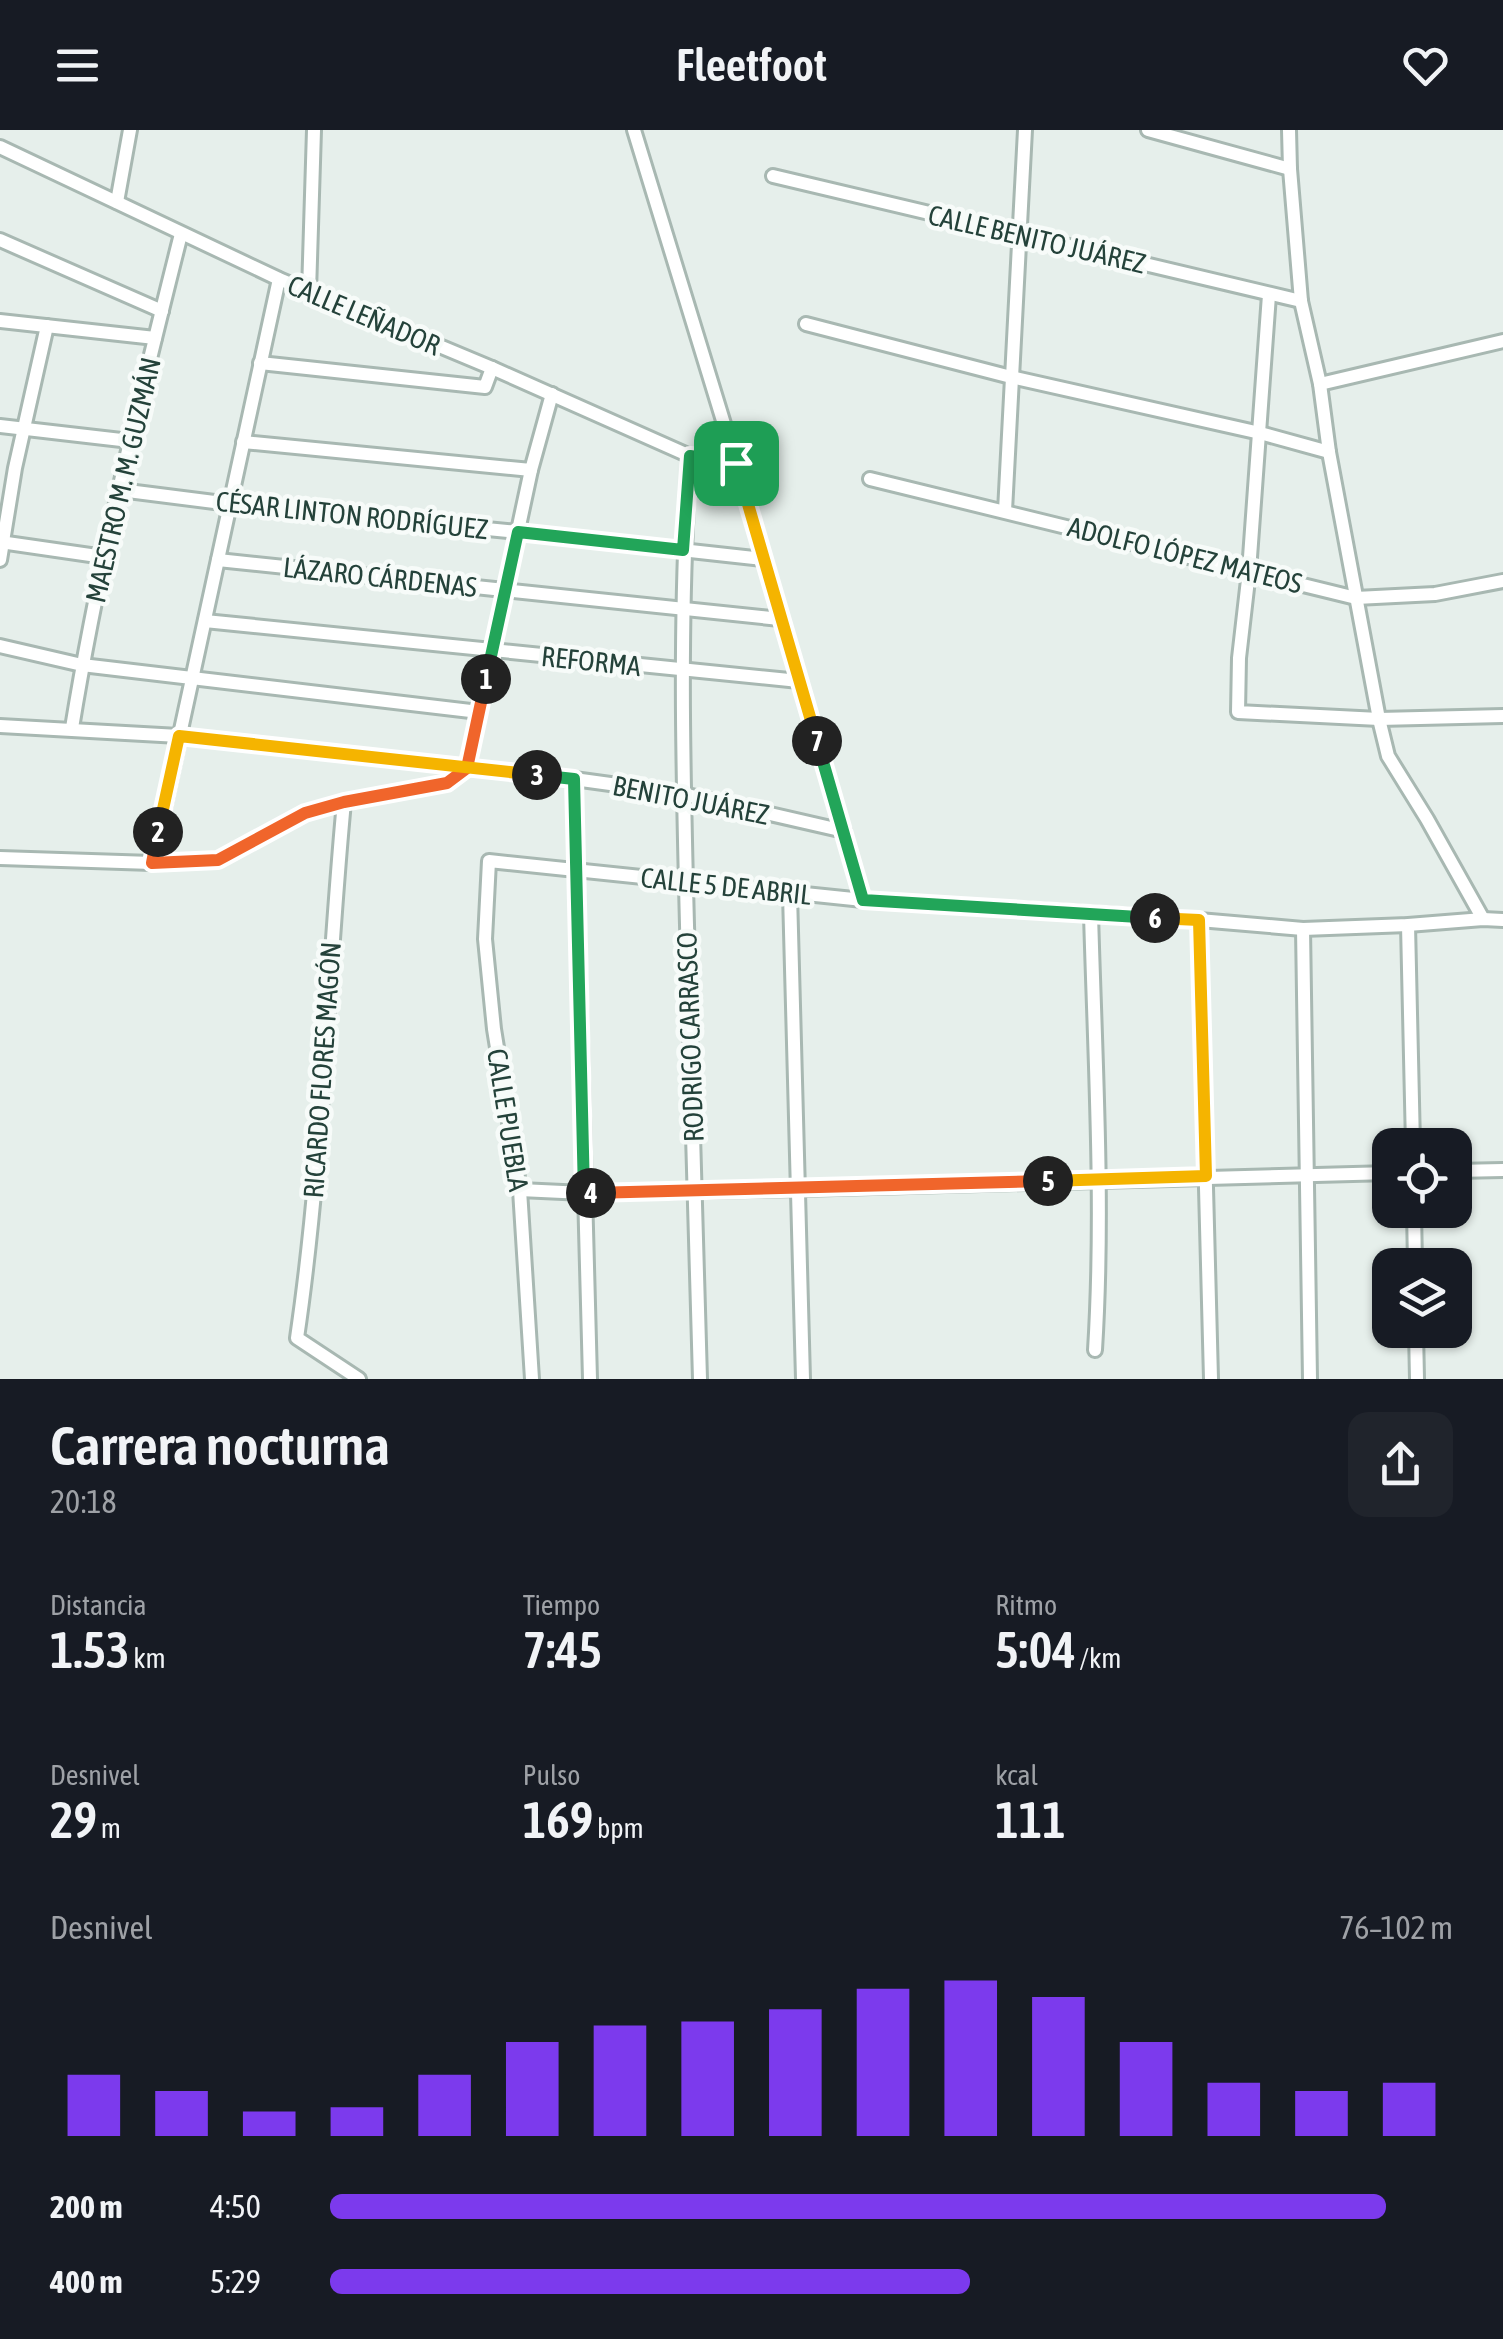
<!DOCTYPE html>
<html lang="es">
<meta charset="utf-8">
<style>
:root{--surface:#171b24;--page:#20242c;--text:#f1f3f6;--muted:#9ea1a6;--accent:#7c3aed}
body{margin:0;font-family:"Asap Condensed",sans-serif;background:var(--page);color:var(--text);height:100vh;display:flex;flex-direction:column;font-size:38px;white-space:nowrap}
*{box-sizing:border-box;margin:0}
p{font-size:32px;color:var(--muted)}
.icon{flex:none;width:55px;height:55px;fill:none;stroke:currentColor;stroke-width:2;stroke-linecap:round;stroke-linejoin:round}
.map{position:relative;height:1249px;overflow:hidden}
.panel{display:flex;flex-direction:column;background:var(--surface);flex:1}
.panel>*{flex:none}
.buttons{position:absolute;left:1372px;top:998px;display:grid;gap:20px}
.buttons a{display:grid;place-items:center;width:100px;height:100px;border-radius:20px;background:var(--surface);box-shadow:0 2px 8px #0004;font-size:50px}
.pin{position:absolute;display:grid;place-items:center;width:85px;height:85px;color:#fff;margin:-42px;border-radius:20px;box-shadow:0 5px 15px #0006}
.km{position:absolute;width:50px;height:50px;margin:-25px;border-radius:50%;background:#222;color:#fff;font-size:28px;line-height:50px;text-align:center}
.round{display:grid;place-items:center;flex:none;width:105px;height:105px;border-radius:20px;background:var(--page)}
.head{display:flex;align-items:center;justify-content:space-between;height:170px;padding:0 50px}
h1{font-size:55px;font-weight:600;line-height:75px}
.stats{display:grid;grid-template-columns:repeat(3,1fr);gap:15px;height:170px;padding:10px 50px}
.stats div{display:grid;align-content:center}
.stats b{font-size:50px;font-weight:600}
.stats small{font-size:28px;font-weight:400}
.stats p{font-size:28px}
.chart{height:280px;padding:20px 50px}
.chart p{display:flex;justify-content:space-between}
.chart svg{width:100%;height:180px;margin-top:10px;stroke:var(--accent);stroke-width:6}
ul{padding:0 50px;list-style:none;font-size:32px}
li{display:grid;grid-template-columns:160px 120px 1fr;align-items:center;height:75px}
li i{height:25px;border-radius:12px;background:var(--accent)}
header{display:flex;justify-content:space-between;align-items:center;height:130px;padding:0 50px;background:var(--surface);font-size:45px;font-weight:600}
.map>svg:first-child{display:block}
.lines{fill:none;stroke-linecap:round;stroke-linejoin:round}
.minor-casing{stroke:#a8b8b2;stroke-width:18}
.minor{stroke:#fff;stroke-width:12}
.split-1-casing{stroke:#fff;stroke-width:20}
.split-2-casing{stroke:#fff;stroke-width:20}
.split-3-casing{stroke:#fff;stroke-width:20}
.split-4-casing{stroke:#fff;stroke-width:20}
.split-5-casing{stroke:#fff;stroke-width:20}
.split-6-casing{stroke:#fff;stroke-width:20}
.split-7-casing{stroke:#fff;stroke-width:20}
.split-8-casing{stroke:#fff;stroke-width:20}
.split-1{stroke:#22a559;stroke-width:12}
.split-2{stroke:#f0652b;stroke-width:12}
.split-3{stroke:#f5b400;stroke-width:12}
.split-4{stroke:#22a559;stroke-width:12}
.split-5{stroke:#f0652b;stroke-width:12}
.split-6{stroke:#f5b400;stroke-width:12}
.split-7{stroke:#22a559;stroke-width:12}
.split-8{stroke:#f5b400;stroke-width:12}
.labels{text-anchor:middle;stroke-width:9;stroke-linejoin:round;paint-order:stroke}
.street-label{font-size:28px;fill:#24423a;stroke:#f7fbf9}
</style>
<header><svg class="icon" aria-label="menu" viewBox="0 0 24 24"><path d="M4 6h16M4 12h16M4 18h16"/></svg>Fleetfoot<svg class="icon" aria-label="heart" viewBox="0 0 24 24"><path d="M12 20l-8-8c-3-5 5-10 8-4 3-6 11-1 8 4z"/></svg></header>
<div class="map">
<svg width="1503" height="1249" viewBox="0 0 1503 1249">
<rect width="100%" height="100%" fill="#e6efeb"/>
<g class="lines">
<defs>
<g id="minor">
<polyline points="634,0 736,333 863,770"/>
<polyline points="1148,0 1290,39"/>
<polyline points="1289,0 1290,39 1301,171 1320,254 1329,322 1379,589 1388,626 1427,689 1483,789"/>
<polyline points="0,17 279,149 492,238 690,326 736,333"/>
<polyline points="773,46 1301,171"/>
<polyline points="117,72 130,0"/>
<polyline points="0,110 162,181"/>
<polyline points="309,162 314,0"/>
<polyline points="1269,165 1249,441 1239,528 1238,582 1379,589 1503,586"/>
<polyline points="0,191 155,208"/>
<polyline points="806,194 1011,247 1260,303 1329,322"/>
<polyline points="260,233 485,257 492,238"/>
<polyline points="1320,254 1503,211"/>
<polyline points="0,296 130,311"/>
<polyline points="243,312 531,340"/>
<path d="M690,326c-11,156 -7,312 -3,469 4,151 9,303 13,454"/>
<polyline points="870,349 1356,468 1435,464 1503,451"/>
<polyline points="120,360 230,374 518,402 763,429"/>
<polyline points="1005,381 1025,0"/>
<polyline points="0,412 104,427"/>
<polyline points="0,430 15,338 47,196"/>
<polyline points="218,430 780,489"/>
<polyline points="205,491 799,551"/>
<polyline points="0,516 82,535 479,582"/>
<polyline points="0,596 179,606 574,649 683,664 844,701"/>
<path d="M72,598c27,-166 68,-331 109,-494"/>
<polyline points="467,638 531,340 552,264"/>
<polyline points="574,649 590,1249"/>
<path d="M344,672c-17,179 -21,359 -47,536l62,41"/>
<polyline points="0,728 152,733 218,730 305,683 344,672 447,653 467,638"/>
<polyline points="152,733 279,149"/>
<polyline points="790,764 803,1249"/>
<path d="M1091,784c4,145 13,292 4,436"/>
<polyline points="1199,790 1211,1249"/>
<polyline points="1408,795 1413,1015"/>
<polyline points="1303,799 1310,1249"/>
<polyline points="1455,1041 1503,1040"/>
<polyline points="520,1060 584,1063 800,1059 1390,1043"/>
<polyline points="1414,1080 1415,1135"/>
<polyline points="1416,1200 1417,1249"/>
<polyline points="532,1249 520,1060 494,899 485,809 489,731 863,770 1199,790 1303,799 1408,795 1483,789 1503,790"/>
</g>
</defs>
<use href="#minor" class="minor-casing"/>
<use href="#minor" class="minor"/>
</g>
<g class="lines">
<defs>
<polyline id="split-1" points="486,549 518,402 683,420 690,326 736,333"/>
<polyline id="split-2" points="158,702 152,733 218,730 305,683 344,672 447,653 467,638 486,549"/>
<polyline id="split-3" points="158,702 179,606 537,645"/>
<polyline id="split-4" points="537,645 574,649 584,1063 591,1063"/>
<polyline id="split-5" points="591,1063 1048,1051"/>
<polyline id="split-6" points="1048,1051 1206,1046 1199,790 1155,788"/>
<polyline id="split-7" points="817,611 863,770 1155,788"/>
<polyline id="split-8" points="736,333 817,611"/>
</defs>
<use href="#split-1" class="split-1-casing"/>
<use href="#split-2" class="split-2-casing"/>
<use href="#split-3" class="split-3-casing"/>
<use href="#split-4" class="split-4-casing"/>
<use href="#split-5" class="split-5-casing"/>
<use href="#split-6" class="split-6-casing"/>
<use href="#split-7" class="split-7-casing"/>
<use href="#split-8" class="split-8-casing"/>
<use href="#split-1" class="split-1"/>
<use href="#split-2" class="split-2"/>
<use href="#split-3" class="split-3"/>
<use href="#split-4" class="split-4"/>
<use href="#split-5" class="split-5"/>
<use href="#split-6" class="split-6"/>
<use href="#split-7" class="split-7"/>
<use href="#split-8" class="split-8"/>
</g>
<g class="labels">
<g class="street-label">
<text transform="translate(1037 109) rotate(13)" y="10">CALLE BENITO JUÁREZ</text>
<text transform="translate(364 185) rotate(23)" y="10">CALLE LEÑADOR</text>
<text transform="translate(123 350) rotate(-77)" y="10">MAESTRO M. M. GUZMÁN</text>
<text transform="translate(352 385) rotate(6)" y="10">CÉSAR LINTON RODRÍGUEZ</text>
<text transform="translate(1185 425) rotate(14)" y="10">ADOLFO LÓPEZ MATEOS</text>
<text transform="translate(380 447) rotate(6)" y="10">LÁZARO CÁRDENAS</text>
<text transform="translate(591 531) rotate(6)" y="10">REFORMA</text>
<text transform="translate(691 670) rotate(11)" y="10">BENITO JUÁREZ</text>
<text transform="translate(726 756) rotate(6)" y="10">CALLE 5 DE ABRIL</text>
<text transform="translate(690 907) rotate(-92)" y="10">RODRIGO CARRASCO</text>
<text transform="translate(322 940) rotate(-86)" y="10">RICARDO FLORES MAGÓN</text>
<text transform="translate(508 990) rotate(81)" y="10">CALLE PUEBLA</text>
</g>
</g>
</svg>
<div class="buttons">
<a><svg class="icon" aria-label="locate" viewBox="0 0 24 24"><circle cx="12" cy="12" r="6"/><path d="M12 2v4M12 18v4M2 12h4M18 12h4"/></svg></a>
<a><svg class="icon" aria-label="layers" viewBox="0 0 24 24"><path d="M12 4l9 5-9 5-9-5zM3 14l9 5 9-5"/></svg></a>
</div>
<div class="pin" style="left:736px;top:333px;background:#1e9e55"><svg class="icon" aria-label="arrive" viewBox="0 0 24 24"><path d="M6 21V4h12l-3 4 3 4H6"/></svg></div>
<b class="km" style="left:486px;top:549px">1</b>
<b class="km" style="left:158px;top:702px">2</b>
<b class="km" style="left:537px;top:645px">3</b>
<b class="km" style="left:591px;top:1063px">4</b>
<b class="km" style="left:1048px;top:1051px">5</b>
<b class="km" style="left:1155px;top:788px">6</b>
<b class="km" style="left:817px;top:611px">7</b>
</div>
<section class="panel">
<div class="head"><div><h1>Carrera nocturna</h1><p>20:18</p></div><a class="round"><svg class="icon" aria-label="share" viewBox="0 0 24 24"><path d="M12 15V3M7 8l5-5 5 5M5 13v7h14v-7"/></svg></a></div>
<div class="stats">
<div><p>Distancia</p><b>1.53<small> km</small></b></div>
<div><p>Tiempo</p><b>7:45</b></div>
<div><p>Ritmo</p><b>5:04<small> /km</small></b></div>
</div>
<div class="stats">
<div><p>Desnivel</p><b>29<small> m</small></b></div>
<div><p>Pulso</p><b>169<small> bpm</small></b></div>
<div><p>kcal</p><b>111</b></div>
</div>
<div class="chart"><p><span>Desnivel</span>76–102 m</p>
<svg viewBox="0 0 160 44" preserveAspectRatio="none"><path d="M5 44V29M15 44V33M25 44V38M35 44V37M45 44V29M55 44V21M65 44V17M75 44V16M85 44V13M95 44V8M105 44V6M115 44V10M125 44V21M135 44V31M145 44V33M155 44V31"/></svg>
</div>
<ul>
<li><b>200 m</b>4:50<i style="width:94%"></i></li>
<li><b>400 m</b>5:29<i style="width:57%"></i></li>
</ul>
</section>
